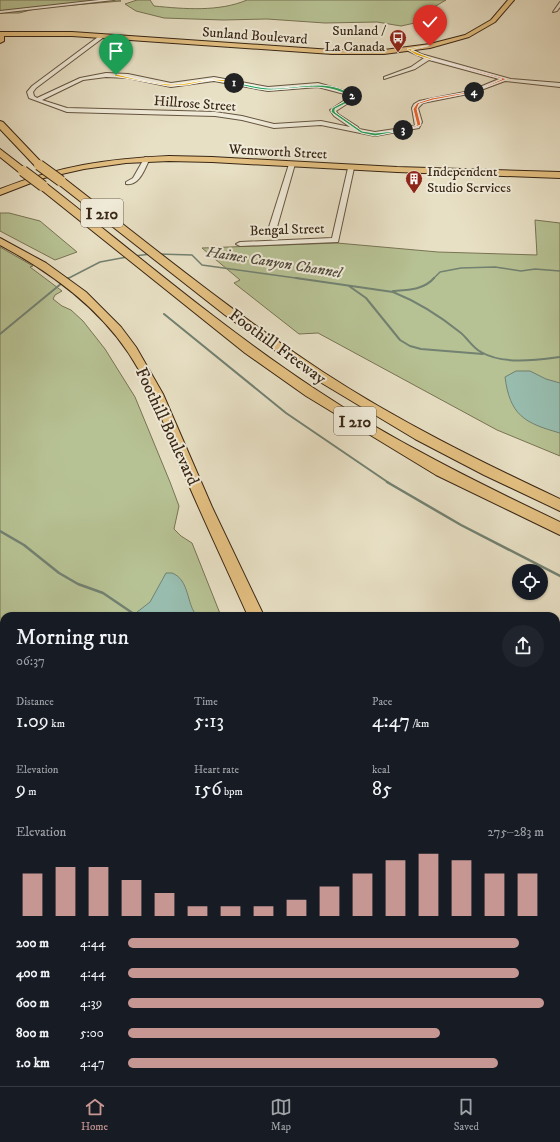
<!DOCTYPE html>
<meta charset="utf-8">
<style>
:root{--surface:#171b24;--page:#20242c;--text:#f1f3f6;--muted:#9ea1a6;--line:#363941;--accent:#c59692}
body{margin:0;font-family:"IM FELL DW Pica",serif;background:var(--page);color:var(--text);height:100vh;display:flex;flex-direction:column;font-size:15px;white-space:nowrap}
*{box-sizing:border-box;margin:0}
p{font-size:13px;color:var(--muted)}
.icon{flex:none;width:22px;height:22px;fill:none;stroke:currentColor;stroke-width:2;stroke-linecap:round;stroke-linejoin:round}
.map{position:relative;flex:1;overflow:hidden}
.panel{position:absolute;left:0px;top:612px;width:560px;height:474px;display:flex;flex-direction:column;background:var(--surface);border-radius:12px 12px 0 0;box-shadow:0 1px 3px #0004}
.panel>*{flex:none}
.fabs{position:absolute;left:512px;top:564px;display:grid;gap:8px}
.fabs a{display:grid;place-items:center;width:36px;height:36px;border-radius:50%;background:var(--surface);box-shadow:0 1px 3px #0004;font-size:20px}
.pin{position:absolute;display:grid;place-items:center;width:34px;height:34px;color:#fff;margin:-41px -17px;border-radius:50% 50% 50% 0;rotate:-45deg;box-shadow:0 0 4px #0007}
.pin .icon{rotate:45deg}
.km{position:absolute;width:20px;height:20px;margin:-10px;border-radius:50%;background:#222;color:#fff;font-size:11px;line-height:20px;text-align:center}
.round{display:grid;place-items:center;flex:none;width:42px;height:42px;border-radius:21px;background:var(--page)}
.headline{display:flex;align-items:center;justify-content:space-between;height:68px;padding:0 16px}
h1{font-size:22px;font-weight:600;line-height:30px}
.stats{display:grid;grid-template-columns:repeat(3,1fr);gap:6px;height:68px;padding:4px 16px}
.stats div{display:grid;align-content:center}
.stats b{font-size:20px;font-weight:600}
.stats small{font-size:11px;font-weight:400}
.stats p{font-size:11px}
.chart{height:112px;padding:8px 16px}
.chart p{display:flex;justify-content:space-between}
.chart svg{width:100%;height:72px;margin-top:4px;stroke:var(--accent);stroke-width:6}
ul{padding:0 16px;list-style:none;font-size:13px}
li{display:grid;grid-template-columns:64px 48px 1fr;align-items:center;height:30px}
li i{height:10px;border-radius:5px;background:var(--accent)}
.tabs{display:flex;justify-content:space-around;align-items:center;height:56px;border-top:1px solid var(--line);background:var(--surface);font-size:11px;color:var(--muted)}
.tabs a{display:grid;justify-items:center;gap:2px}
.tabs .on{color:var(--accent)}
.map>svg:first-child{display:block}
.green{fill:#b7c294;stroke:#787454}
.water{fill:#98bdaf;stroke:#728171}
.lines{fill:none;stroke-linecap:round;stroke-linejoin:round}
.stream-far2{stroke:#728171;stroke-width:1.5}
.stream-far1{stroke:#728171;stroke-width:2}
.stream{stroke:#728171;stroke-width:2.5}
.river{fill:#98bdaf;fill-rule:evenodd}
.minor-casing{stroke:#655541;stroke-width:2}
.major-casing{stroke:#392715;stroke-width:2}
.highway-casing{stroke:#392715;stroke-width:2}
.minor{fill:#f0ebd9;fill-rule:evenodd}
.major{fill:#e4c082;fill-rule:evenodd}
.highway{fill:#e4c082;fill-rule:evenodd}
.highway-bridge-casing{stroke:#392715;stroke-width:12;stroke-linecap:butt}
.highway-bridge{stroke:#e4c082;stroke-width:10}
.split-1{fill:#f5b400;stroke:#fff}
.split-2{fill:#22a559;stroke:#fff}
.split-3{fill:#22a559;stroke:#fff}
.split-4{fill:#f0652b;stroke:#fff}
.split-5{fill:#f0652b;stroke:#fff}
.split-6{fill:#f5b400;stroke:#fff}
.labels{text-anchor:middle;stroke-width:4;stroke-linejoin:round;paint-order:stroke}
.far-poi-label{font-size:14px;fill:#392715;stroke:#f0ebd9;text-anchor:end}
.far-street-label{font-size:14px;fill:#392715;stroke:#f0ebd9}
.far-water-label{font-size:15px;font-style:italic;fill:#514c3c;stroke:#f0ebd9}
.shield{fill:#f0ebd9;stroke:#706250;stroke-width:1}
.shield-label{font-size:16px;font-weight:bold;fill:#392715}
.street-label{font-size:17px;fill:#392715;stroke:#f0ebd9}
</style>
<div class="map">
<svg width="560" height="1086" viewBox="0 0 560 1086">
<rect width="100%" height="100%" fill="#e8e0c5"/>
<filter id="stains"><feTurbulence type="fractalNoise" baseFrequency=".005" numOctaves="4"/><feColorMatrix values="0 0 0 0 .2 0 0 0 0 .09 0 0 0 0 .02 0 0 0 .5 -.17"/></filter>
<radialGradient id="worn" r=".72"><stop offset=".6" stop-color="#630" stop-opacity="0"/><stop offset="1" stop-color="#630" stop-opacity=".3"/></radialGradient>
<g class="green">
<polygon points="0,0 119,0 121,1 38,8 19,13 0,13"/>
<path d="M137,0h13l4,6c30,3 65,6 93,-6h199l-19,11 -3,10 -23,5 -24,-4 -52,1 -58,-4 -44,1 -59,-2 -28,-7 -11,-7z"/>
<polygon points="0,213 9,213 40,221 77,252 55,260 0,231"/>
<polygon points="535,220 560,223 560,456 497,430 318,333 299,334 234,283 240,280 202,248 337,243 438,252 537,255"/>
<polygon points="0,247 33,266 30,267 62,291 55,295 53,299 62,306 71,310 83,321 105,349 135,397 170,482 179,506 174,529 181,536 192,543 221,616 4,616 4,1082 388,1082 390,1086 7,1086 0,1083"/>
</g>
<g class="water">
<path d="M516,371h14l16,8 14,4v50c-36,-10 -50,-18 -55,-56z"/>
<path d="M166,573h6c18,7 14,31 25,43h-65l18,-14z"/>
</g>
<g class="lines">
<g class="stream-far2">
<polyline points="158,254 192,255 202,265 303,279"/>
<polyline points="134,256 151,254"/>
<polyline points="67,279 100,262 127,257"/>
<polyline points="433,279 440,272 461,268 495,267 521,271 535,269 560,271"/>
</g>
<g class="stream-far1">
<path d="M296,278l97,14c25,10 47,24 68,41 7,6 12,15 20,19 22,13 56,8 79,5"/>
<polyline points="349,286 366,298 400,340 410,346 421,349 483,354"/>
<path d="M393,291c14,-1 31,-1 41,-13"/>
<polyline points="164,314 286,413 389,483"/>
<polyline points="0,334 68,278"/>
</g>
<g class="stream">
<polyline points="387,482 461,525 560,576"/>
<polyline points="0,531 24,545 59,573 78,584 103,593 134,614"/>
</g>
<g class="river">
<polygon points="560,876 560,898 556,899 556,877"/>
<polygon points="0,983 4,985 4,1008 0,1006"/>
</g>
<defs>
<g id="minor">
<polygon points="99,0 114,0 0,13 0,11"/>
<polygon points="560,2 560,7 557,11 553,12"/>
<path d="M102,34l2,3 -68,51 -3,4 1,4 3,2 43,-20 26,-5 22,1 43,9 43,-6 54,10 50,-4 35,10v7l-17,11 2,3 20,13 1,2 16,3 40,-6 -3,-18 2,-4 5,-3 51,-10 29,-12 -70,-19 -14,9 -31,10v-2l27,-10 13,-9 -18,-8 2,-3 13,7 90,25 49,4v4l-55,-6 -32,12 -50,10 -5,5 4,14 -3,6 -44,8 -54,-11 -47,3 -32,-8 -27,-4 -148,-4 -38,-14 -2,-6 5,-6zM106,77l22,1 43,9 43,-6 54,10 50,-4 30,8v3l-18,12 4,6 16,11 -29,-6 -47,3 -32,-8 -27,-4 -148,-4 -25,-8 41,-20z"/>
<path d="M145,157l5,1c-5,10 -10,28 -24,26v-2l7,-4z"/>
<polygon points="292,162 295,164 277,227 270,229 269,227 289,164"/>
<polygon points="351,166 354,168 338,242 240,246 236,244 240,242 332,238 348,168"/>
</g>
<g id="major">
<polygon points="508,0 514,0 495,22 469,37 430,48 384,54 332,54 72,36 0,36 0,32 72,32 332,50 384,50 430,44 465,35 491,20"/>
<path d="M169,156l43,1 185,10 163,5v6l-163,-6 -185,-10 -43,-1 -43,2 -42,6 -40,9 -44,17v-6c60,-23 105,-30 169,-33z"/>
<path d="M0,238l46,25 40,29 35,35 15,20 27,47 49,113 52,109h-16c-21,-47 -43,-93 -63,-140 -15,-35 -27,-72 -46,-106 -31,-56 -83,-95 -139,-125z"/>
<polygon points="462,1082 485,1082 487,1086 464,1086"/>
</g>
<g id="highway">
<polygon points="0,34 4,36 4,41 0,43"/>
<polygon points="0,121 3,122 42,163 44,165 42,167 36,167 0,129"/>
<polygon points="0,149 26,169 28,171 26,173 20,173 0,157"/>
<path d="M61,178l4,1c85,66 168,134 258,193 75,49 156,89 237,127v12l-76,-36 -69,-36 -100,-60 -90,-64 -168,-132 -1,-2 1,-2z"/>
<path d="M43,183l4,1c88,69 174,143 268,205 78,52 161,93 245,133v13l-124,-60 -130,-79 -61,-43 -206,-165 -1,-2z"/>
</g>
</defs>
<use href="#minor" class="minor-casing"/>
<use href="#major" class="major-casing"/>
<use href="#highway" class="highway-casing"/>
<use href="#minor" class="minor"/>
<use href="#major" class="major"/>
<use href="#highway" class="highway"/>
<defs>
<g id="highway-bridge">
<polyline points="39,165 61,181"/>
<polyline points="23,171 43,186"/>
</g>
</defs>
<use href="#highway-bridge" class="highway-bridge-casing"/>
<use href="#highway-bridge" class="highway-bridge"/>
</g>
<path class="split-1" d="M116,74c17,4 35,9 52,10 23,2 45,-11 68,-1l-26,-3 -23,5 -19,1 -54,-10z"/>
<path class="split-2" d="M234,82c11,2 22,5 33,6 30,2 60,-12 87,8l-3,1c-28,-16 -51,-8 -81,-7 -12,0 -26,-4 -37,-7z"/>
<polygon class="split-3" points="352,95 354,96 351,101 335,109 335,112 362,131 375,133 405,130 375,136 361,133 331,112 332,108 349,99"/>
<polygon class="split-4" points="474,91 475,92 433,100 419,104 417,109 421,125 403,131 402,130 417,125 413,109 417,103 432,98"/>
<polygon class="split-5" points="431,59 433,59 507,79 473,92 502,79"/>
<polygon class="split-6" points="431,45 411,50 433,59 432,60 416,55 407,49"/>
<defs>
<symbol id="bus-pin" viewBox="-11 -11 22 30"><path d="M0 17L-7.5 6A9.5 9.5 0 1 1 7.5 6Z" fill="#8f2418" stroke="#f0ebd9"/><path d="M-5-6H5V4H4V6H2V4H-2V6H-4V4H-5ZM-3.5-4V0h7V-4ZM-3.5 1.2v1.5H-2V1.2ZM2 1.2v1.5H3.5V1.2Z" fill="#fff"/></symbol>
<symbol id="building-pin" viewBox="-11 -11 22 30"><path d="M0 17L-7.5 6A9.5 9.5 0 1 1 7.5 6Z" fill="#8f2418" stroke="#f0ebd9"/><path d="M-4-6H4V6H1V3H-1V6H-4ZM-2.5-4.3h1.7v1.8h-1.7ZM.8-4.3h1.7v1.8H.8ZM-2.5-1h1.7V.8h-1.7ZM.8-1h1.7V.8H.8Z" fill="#fff"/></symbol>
</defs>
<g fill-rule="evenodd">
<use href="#bus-pin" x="388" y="28" width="20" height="27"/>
<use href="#building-pin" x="404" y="169" width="20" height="27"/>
</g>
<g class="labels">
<g class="far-poi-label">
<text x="385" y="35">Sunland /<tspan x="385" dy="16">La Canada</tspan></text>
<text x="427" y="176" text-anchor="start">Independent<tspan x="427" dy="16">Studio Services</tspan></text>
</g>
<g class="far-street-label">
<text transform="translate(255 35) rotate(4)" y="5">Sunland Boulevard</text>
<text transform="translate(195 103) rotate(4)" y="5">Hillrose Street</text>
<text transform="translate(278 151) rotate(3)" y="5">Wentworth Street</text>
<text transform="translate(287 229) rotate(-2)" y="5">Bengal Street</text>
</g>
<g class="far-water-label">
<text transform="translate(274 262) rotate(9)" y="5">Haines Canyon Channel</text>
</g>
<g class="shield">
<rect x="81" y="199" width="42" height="28" rx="3"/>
<rect x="334" y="407" width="42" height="28" rx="3"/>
</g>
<g class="shield-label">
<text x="102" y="219">I 210</text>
<text x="355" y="427">I 210</text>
</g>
<g class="street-label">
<text transform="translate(278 346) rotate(36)" y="6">Foothill Freeway</text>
<text transform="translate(168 426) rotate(65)" y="6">Foothill Boulevard</text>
</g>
</g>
<rect width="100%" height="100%" filter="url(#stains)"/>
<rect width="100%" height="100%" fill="url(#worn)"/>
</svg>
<div class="fabs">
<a><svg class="icon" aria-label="locate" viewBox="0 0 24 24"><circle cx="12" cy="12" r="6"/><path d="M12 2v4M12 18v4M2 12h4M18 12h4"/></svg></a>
</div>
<div class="pin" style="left:116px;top:75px;background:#1e9e55"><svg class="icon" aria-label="arrive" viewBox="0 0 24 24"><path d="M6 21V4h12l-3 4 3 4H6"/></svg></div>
<div class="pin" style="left:430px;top:46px;background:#d93025"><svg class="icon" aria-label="check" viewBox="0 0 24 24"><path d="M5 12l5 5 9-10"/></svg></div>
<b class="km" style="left:234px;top:83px">1</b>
<b class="km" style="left:352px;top:96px">2</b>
<b class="km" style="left:403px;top:130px">3</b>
<b class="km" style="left:474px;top:92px">4</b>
<section class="panel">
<div class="headline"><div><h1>Morning run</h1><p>06:37</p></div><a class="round"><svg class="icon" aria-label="share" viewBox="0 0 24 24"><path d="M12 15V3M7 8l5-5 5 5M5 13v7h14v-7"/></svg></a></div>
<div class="stats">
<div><p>Distance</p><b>1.09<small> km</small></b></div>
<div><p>Time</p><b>5:13</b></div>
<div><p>Pace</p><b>4:47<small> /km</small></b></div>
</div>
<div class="stats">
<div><p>Elevation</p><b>9<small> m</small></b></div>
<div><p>Heart rate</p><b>156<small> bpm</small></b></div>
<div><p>kcal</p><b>85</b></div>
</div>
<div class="chart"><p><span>Elevation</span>275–283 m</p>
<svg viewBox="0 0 160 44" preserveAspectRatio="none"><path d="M5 44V18M15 44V14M25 44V14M35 44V22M45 44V30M55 44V38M65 44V38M75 44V38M85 44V34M95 44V26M105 44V18M115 44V10M125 44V6M135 44V10M145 44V18M155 44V18"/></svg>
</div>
<ul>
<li><b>200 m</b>4:44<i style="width:94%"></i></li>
<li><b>400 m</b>4:44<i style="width:94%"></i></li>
<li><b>600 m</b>4:39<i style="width:100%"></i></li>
<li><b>800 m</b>5:00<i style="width:75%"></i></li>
<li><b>1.0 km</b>4:47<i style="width:89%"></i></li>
</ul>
</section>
</div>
<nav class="tabs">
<a class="on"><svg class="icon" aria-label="home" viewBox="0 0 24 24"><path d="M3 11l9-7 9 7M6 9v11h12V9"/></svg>Home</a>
<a><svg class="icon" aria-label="map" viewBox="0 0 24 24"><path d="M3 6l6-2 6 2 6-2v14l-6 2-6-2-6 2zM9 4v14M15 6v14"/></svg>Map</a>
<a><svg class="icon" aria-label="saved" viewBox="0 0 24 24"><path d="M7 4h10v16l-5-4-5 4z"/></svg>Saved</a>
</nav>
